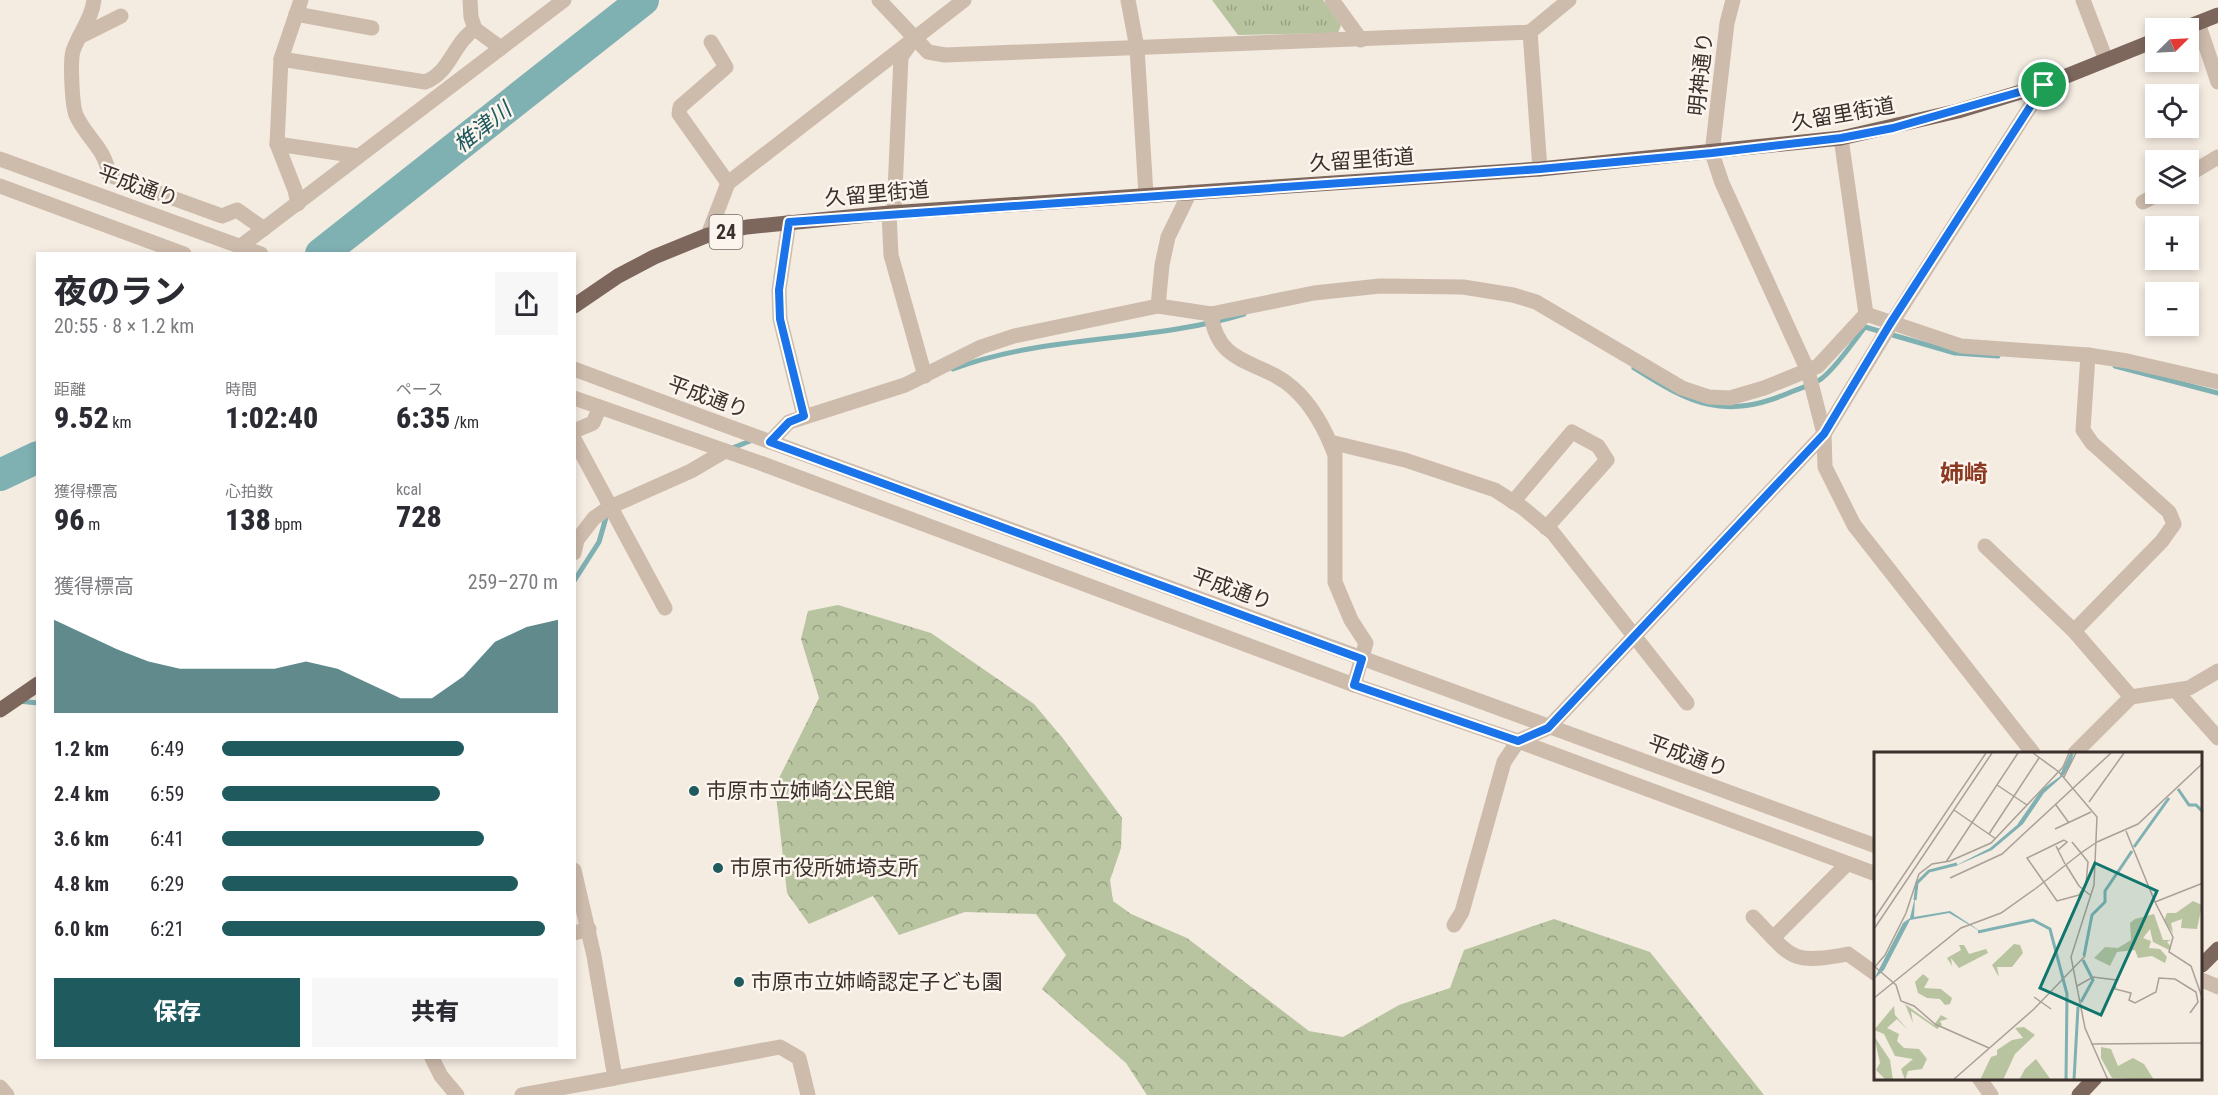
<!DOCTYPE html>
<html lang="ja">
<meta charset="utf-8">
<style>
:root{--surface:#fff;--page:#f7f7f7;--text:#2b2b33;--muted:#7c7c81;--accent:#1f5a5e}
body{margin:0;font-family:"Roboto Condensed","Noto Sans JP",sans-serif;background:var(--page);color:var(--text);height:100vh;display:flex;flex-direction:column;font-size:22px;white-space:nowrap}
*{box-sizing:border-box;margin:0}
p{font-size:20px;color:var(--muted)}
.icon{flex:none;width:33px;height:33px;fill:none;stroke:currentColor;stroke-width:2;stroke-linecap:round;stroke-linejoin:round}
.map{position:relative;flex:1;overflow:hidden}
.panel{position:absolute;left:36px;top:252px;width:540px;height:807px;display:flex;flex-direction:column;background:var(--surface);border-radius:0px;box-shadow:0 3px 9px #0003}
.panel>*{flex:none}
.needle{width:39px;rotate:66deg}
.buttons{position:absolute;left:2145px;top:18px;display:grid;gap:12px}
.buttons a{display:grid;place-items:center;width:54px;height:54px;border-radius:0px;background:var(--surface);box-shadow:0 3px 9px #0003;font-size:30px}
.pin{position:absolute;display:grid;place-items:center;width:51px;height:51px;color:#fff;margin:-26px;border:3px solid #fff;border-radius:50%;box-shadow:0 2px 6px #0007}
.round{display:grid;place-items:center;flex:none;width:63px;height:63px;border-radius:0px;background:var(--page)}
.summary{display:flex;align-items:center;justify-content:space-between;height:102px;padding:0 18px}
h1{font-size:33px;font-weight:800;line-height:45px}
.metrics{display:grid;grid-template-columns:repeat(3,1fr);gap:9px;height:102px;padding:6px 18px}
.metrics div{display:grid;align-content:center}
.metrics b{font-size:30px;font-weight:800}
.metrics small{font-size:16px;font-weight:400}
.metrics p{font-size:16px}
.chart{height:168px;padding:12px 18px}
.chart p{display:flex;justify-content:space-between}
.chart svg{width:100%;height:108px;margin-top:6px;fill:var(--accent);opacity:.7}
.cta{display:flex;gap:12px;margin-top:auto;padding:12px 18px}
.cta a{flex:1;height:69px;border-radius:0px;background:var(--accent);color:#fff;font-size:24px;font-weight:800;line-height:69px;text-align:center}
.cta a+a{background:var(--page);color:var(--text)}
ul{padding:0 18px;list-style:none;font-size:20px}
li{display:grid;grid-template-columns:96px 72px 1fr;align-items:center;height:45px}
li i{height:15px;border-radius:8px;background:var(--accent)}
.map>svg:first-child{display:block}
.forest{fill:url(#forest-crowns)}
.park{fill:url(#park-tufts)}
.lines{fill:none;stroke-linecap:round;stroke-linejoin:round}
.stream{stroke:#7fb0b2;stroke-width:5}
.river{stroke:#7fb0b2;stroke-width:32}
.minor{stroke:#cdbbac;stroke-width:15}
.tertiary{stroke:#cdbbac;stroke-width:15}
.primary{stroke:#7d675c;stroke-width:15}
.route-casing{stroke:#fff;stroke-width:12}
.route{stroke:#1a73e8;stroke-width:8}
.poi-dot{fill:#1f5a5e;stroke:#fbf5ee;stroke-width:2}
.labels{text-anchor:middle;stroke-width:5;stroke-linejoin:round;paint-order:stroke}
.shield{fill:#fbf5ee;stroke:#756b66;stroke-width:1.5}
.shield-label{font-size:20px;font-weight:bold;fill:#3b302b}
.street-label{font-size:21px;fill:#3b302b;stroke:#fbf5ee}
.poi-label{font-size:21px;fill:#3b302b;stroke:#fbf5ee;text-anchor:start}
.water-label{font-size:22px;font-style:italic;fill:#1f5a5e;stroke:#fbf5ee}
.quarter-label{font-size:24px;font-weight:bold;fill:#8c3b22;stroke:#fbf5ee}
.inset-river{fill:none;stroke:#7fb0b2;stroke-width:3}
.inset-road{fill:none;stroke:#aaa098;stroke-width:1.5}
.view{fill:#0f766e;fill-opacity:0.15;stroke:#0f766e;stroke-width:3}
.inset-edge{fill:none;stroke:#3b302b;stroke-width:3}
</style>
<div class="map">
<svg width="2218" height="1095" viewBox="0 0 2218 1095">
<defs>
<pattern id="forest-crowns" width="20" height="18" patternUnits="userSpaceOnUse" patternTransform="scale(1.5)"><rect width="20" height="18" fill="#b8c4a0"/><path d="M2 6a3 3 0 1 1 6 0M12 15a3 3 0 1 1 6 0" fill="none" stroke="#97a083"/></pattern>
<pattern id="park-tufts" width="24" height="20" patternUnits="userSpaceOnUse" patternTransform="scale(1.5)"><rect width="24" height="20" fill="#b8c4a0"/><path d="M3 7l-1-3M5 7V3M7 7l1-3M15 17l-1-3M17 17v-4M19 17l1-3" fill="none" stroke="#97a083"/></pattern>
</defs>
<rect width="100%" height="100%" fill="#f4ebe1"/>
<polygon class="forest" points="838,605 931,633 1034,704 1065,741 1122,818 1121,848 1110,880 1113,901 1131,914 1187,938 1309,1031 1343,1037 1399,1005 1450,988 1464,950 1554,919 1650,952 1764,1095 1147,1095 1126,1063 1042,989 1066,955 1036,914 965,912 899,935 873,896 809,924 787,893 775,786 819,698 801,639 808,611"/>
<polygon class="park" points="1212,0 1323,0 1341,25 1338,33 1238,35"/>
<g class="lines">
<g class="stream">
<polyline points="2115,366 2218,393"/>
<path d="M1634,368c57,36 90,53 157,24 9,-4 22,-7 30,-13 15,-11 32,-37 44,-52l90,26 43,3"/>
<path d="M953,369c94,-35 196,-26 291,-55"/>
<polyline points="730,449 755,439"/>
<polyline points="574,581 599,542 607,514"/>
<polyline points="18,701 38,703"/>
</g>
<g class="river">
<polyline points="321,254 643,0"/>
<polyline points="0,475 38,457"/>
</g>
<g class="minor">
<path d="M94,0c-2,19 -15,33 -21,51 -3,10 -1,54 3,64 10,23 29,32 33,60l113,41 15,-6 27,19"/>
<polyline points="879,0 928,52 945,55 1530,32 1569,0"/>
<polyline points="1128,0 1137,48 1146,195"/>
<polyline points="1332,0 1361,40"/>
<polyline points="2083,0 2106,60"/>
<polyline points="296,14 372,28"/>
<polyline points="2198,23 2218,82"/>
<polyline points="475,29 501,48"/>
<polyline points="1530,32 1540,169"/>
<polyline points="79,37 121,16"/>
<polyline points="711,42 726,67 680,107 679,114 728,183"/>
<path d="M281,59l144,23c26,-10 28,-39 50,-53l-4,-12 -1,-17"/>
<polyline points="1841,138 1866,314"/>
<polyline points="277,144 358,156"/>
<polyline points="1712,153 1722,183 1808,371 1824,434 1825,467 1854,525 2033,753"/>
<polyline points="2188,175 2218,157"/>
<polyline points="2143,202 2158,194"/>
<polyline points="298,204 295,190 277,144 281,59 301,0"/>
<polyline points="889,213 891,255 925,376"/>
<polyline points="894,213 901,57 910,44"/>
<polyline points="789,222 779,290 780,319 804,416"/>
<polyline points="708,235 728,183 964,0"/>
<polyline points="241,246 564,0"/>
<polyline points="1158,306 1162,265 1168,237 1190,192"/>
<path d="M1211,314c7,54 50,45 82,74 19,17 33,43 42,67v127l16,38 15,23 -12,42"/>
<polyline points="1866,314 1961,346 2088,355 2127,361 2218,382"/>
<polyline points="719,423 1876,846"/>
<polyline points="574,431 593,423 600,407"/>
<polyline points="574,439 665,608"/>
<polyline points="770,442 789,422 905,385 981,347 1014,336 1158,306 1211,314 1314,293 1380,286 1463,287 1513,295 1536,302 1682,388 1709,397 1730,398 1764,388 1818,366 1866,314"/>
<polyline points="1330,442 1405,460 1495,490 1523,508 1553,533 1687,703"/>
<polyline points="763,464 1354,685 1518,741 1876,874"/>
<polyline points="1513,502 1572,432 1598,446 1607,460 1546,528"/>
<polyline points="1985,546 2074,631 2131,697"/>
<polyline points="574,553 577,540 594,518 610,507 691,471 725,451"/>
<polyline points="2074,631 2162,541 2174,524 2169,512 2092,443 2083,430 2088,355"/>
<polyline points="2176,691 2218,738"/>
<polyline points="2075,753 2131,697 2189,688 2218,671"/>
<path d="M1753,917c39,40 36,48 95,37l28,20"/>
<polyline points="1454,925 1462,912 1504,762 1518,741 1548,728 1824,434 1891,324 2044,85"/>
<polyline points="574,933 589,929"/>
<polyline points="1773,938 1847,864"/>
<polyline points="2202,980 2218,987"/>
<polyline points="432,1058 441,1076 457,1095"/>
<polyline points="615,1078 780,1047 799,1058 808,1095"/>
<polyline points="1979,1078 1991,1095"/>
<polyline points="0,1087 7,1095"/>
</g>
<g class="tertiary">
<polyline points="1712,153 1727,23 1733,0"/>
<polyline points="0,159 261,254"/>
<polyline points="0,186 184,254"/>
<polyline points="574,369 719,423"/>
<polyline points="574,398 763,464"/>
<polyline points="522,1095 615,1078 594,956 574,870"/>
</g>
<g class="primary">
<polyline points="2185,28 2218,15"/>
<polyline points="574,306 618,276 654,257 708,235 747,227 889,213 1540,169 1841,138 1958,111 2044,85 2156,40"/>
<polyline points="0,710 38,684"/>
<polyline points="2202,965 2218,949"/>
<polyline points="2079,1095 2095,1078"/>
</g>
</g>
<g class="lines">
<defs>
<polygon id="route" points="2044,85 1890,324 1824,434 1548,728 1518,741 1354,685 1362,659 770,442 789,422 804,416 780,319 779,290 789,222 1540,169 1712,153 1841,138 1893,128"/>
</defs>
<use href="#route" class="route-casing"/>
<use href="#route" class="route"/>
</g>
<g class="poi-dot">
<circle cx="694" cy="791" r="6"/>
<circle cx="718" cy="868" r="6"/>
<circle cx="739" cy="982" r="6"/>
</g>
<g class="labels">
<rect class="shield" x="709.5" y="215" width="33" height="34" rx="4.5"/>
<g class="shield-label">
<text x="726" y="239">24</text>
</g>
<g class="street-label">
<text transform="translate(1701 74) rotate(-84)" y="7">明神通り</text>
<text transform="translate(1843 114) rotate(-10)" y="7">久留里街道</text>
<text transform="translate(1362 160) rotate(-4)" y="7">久留里街道</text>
<text transform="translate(138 186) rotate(20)" y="7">平成通り</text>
<text transform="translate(877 194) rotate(-5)" y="7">久留里街道</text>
<text transform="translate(708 397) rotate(20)" y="7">平成通り</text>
<text transform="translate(1232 589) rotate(20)" y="7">平成通り</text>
<text transform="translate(1688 756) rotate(20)" y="7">平成通り</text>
</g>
<g class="poi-label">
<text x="706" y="798">市原市立姉崎公民館</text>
<text x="730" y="875">市原市役所姉埼支所</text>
<text x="751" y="989">市原市立姉崎認定子ども園</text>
</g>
<g class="water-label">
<text transform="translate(482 127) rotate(-38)" y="8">椎津川</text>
</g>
<g class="quarter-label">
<text x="1964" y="482">姉崎</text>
</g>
</g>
<g transform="translate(1874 752)">
<rect width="328" height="328" fill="#f4ebe1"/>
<path d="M319,149l9,4 -5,24 -16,-1 1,-9 -11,4 2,10 -9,-12 3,-8h9zM280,162l9,26h8l-4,2 4,5 -2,3 -16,-8 -3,-13 -7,9 8,3 -2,7 11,1 7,8 -2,6 -13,-7 -14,2 -3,-8 -18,2 -7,14 -16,-8 11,-11 13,1 13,-8 -1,-17 5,-4zM140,192l6,1 3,8 -11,14h-15l2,10 -7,-12zM85,193h5l5,9 17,-5 2,4 -29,15 -8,-10 1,8 -5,-8 14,-8zM49,222l6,5 -5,9 17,1 11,9 -2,6 -5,1 -5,-6 -13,-1 -9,-5 -3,-11zM31,252l29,21 7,-10 7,4 -8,2 2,4 -5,4 -26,-18 2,12zM20,254l1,9 13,15 -11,-11 -10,9 12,6 -2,7 7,7 15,1 8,10 -5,10 -14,2 -3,9 -4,-11 12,-10 -18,-3 -11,-22 -10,-4zM150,275l11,8 -20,19 -12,26h-23l11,-23 6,-2v-5l15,-10 11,-2 -8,-10zM0,284l16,24 3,20h-7l-10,-10 4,-7zM227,295l10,2 7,17 15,-8 11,6 10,16 -42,-2 -11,-20zM162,307l15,21h-32l6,-11z" fill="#b8c4a0"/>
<path d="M200,1l-3,10 -7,12 -20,18 -21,31 -31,26 -39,17 37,-19 27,-23 24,-35 21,-15zM41,145l-1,20 36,-6 33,22 -34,-20 -39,7 -26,50 -10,9 29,-56 7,-5z" fill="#7fb0b2"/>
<path class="inset-river" d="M187,24l11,-23M304,37l11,16h7l7,7M260,95l35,-49M41,148l2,-17 12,-12 28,-7M104,180l55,-12 17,9 17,65 -1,86M210,204l8,-41 13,-13v-11l27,-40M207,250l12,-22 -10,-20M200,328l4,-73"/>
<path class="inset-road" d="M159,1l26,19 38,45 -3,68 -23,72 14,71 23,52M190,25l12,-24M123,33l30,20M215,50l35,-49M182,53l13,18M80,58l42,29M181,77l36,-17M252,79l29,71 48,-19M115,82l50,-76M190,88l-37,18 30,43 22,-6 7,-11 2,-22 -7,-9 16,-11M223,90l41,-18 65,-61M182,94l9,18 -7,-14 9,-8 -3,-2M72,110l72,-109M192,113l13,21 11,9M76,126l52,-24 109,-101M281,150l18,35 -4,15 22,14 12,34M0,167l112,-166M0,177l118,-176M0,214l22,19 5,16 13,5 21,18 54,24M0,216l11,-13 21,-42 13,-39 13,-10 18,-3 41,-18 72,-76 6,-14M203,234l16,-9 23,3 -1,9 16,4 -2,7 6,3 21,-11 3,-14 16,1 21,13 2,10 -8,11M160,245l17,12M0,246l87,-70 40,-15 34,-24 46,-36 -9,-11M217,292l112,-1M79,328l81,-71 51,-53"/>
<path class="view" d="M221,111l62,28 -56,124 -61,-27z"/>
<rect width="328" height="328" class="inset-edge"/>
</g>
</svg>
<div class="buttons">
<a><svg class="needle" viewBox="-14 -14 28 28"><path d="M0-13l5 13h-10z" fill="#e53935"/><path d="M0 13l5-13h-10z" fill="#7c7c81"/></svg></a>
<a><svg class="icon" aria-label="locate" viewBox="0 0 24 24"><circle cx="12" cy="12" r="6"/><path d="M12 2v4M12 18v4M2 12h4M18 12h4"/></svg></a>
<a><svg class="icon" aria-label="layers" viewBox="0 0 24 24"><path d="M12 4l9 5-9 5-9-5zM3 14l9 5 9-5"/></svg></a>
<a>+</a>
<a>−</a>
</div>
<div class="pin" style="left:2044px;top:85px;background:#1e9e55"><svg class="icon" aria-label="arrive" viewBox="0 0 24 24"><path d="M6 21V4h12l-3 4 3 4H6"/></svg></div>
<section class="panel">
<div class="summary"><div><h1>夜のラン</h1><p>20:55 · 8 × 1.2 km</p></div><a class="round"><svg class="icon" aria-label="share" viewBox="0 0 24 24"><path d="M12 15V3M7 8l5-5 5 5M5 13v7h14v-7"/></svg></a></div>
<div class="metrics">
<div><p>距離</p><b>9.52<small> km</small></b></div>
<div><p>時間</p><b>1:02:40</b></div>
<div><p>ペース</p><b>6:35<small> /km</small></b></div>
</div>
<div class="metrics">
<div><p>獲得標高</p><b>96<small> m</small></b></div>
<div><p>心拍数</p><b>138<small> bpm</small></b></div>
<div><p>kcal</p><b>728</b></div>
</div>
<div class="chart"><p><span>獲得標高</span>259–270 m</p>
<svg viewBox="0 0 160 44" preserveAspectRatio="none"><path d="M0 44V6L10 12L20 18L30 23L40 26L50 26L60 26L70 26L80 23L90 26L100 32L110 38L120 38L130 29L140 15L150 9L160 6V44z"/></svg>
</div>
<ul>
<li><b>1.2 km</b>6:49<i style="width:72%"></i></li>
<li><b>2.4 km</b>6:59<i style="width:65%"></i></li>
<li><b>3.6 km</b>6:41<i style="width:78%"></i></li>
<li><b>4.8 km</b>6:29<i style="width:88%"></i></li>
<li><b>6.0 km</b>6:21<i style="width:96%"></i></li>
</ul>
<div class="cta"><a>保存</a><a>共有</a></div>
</section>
</div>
